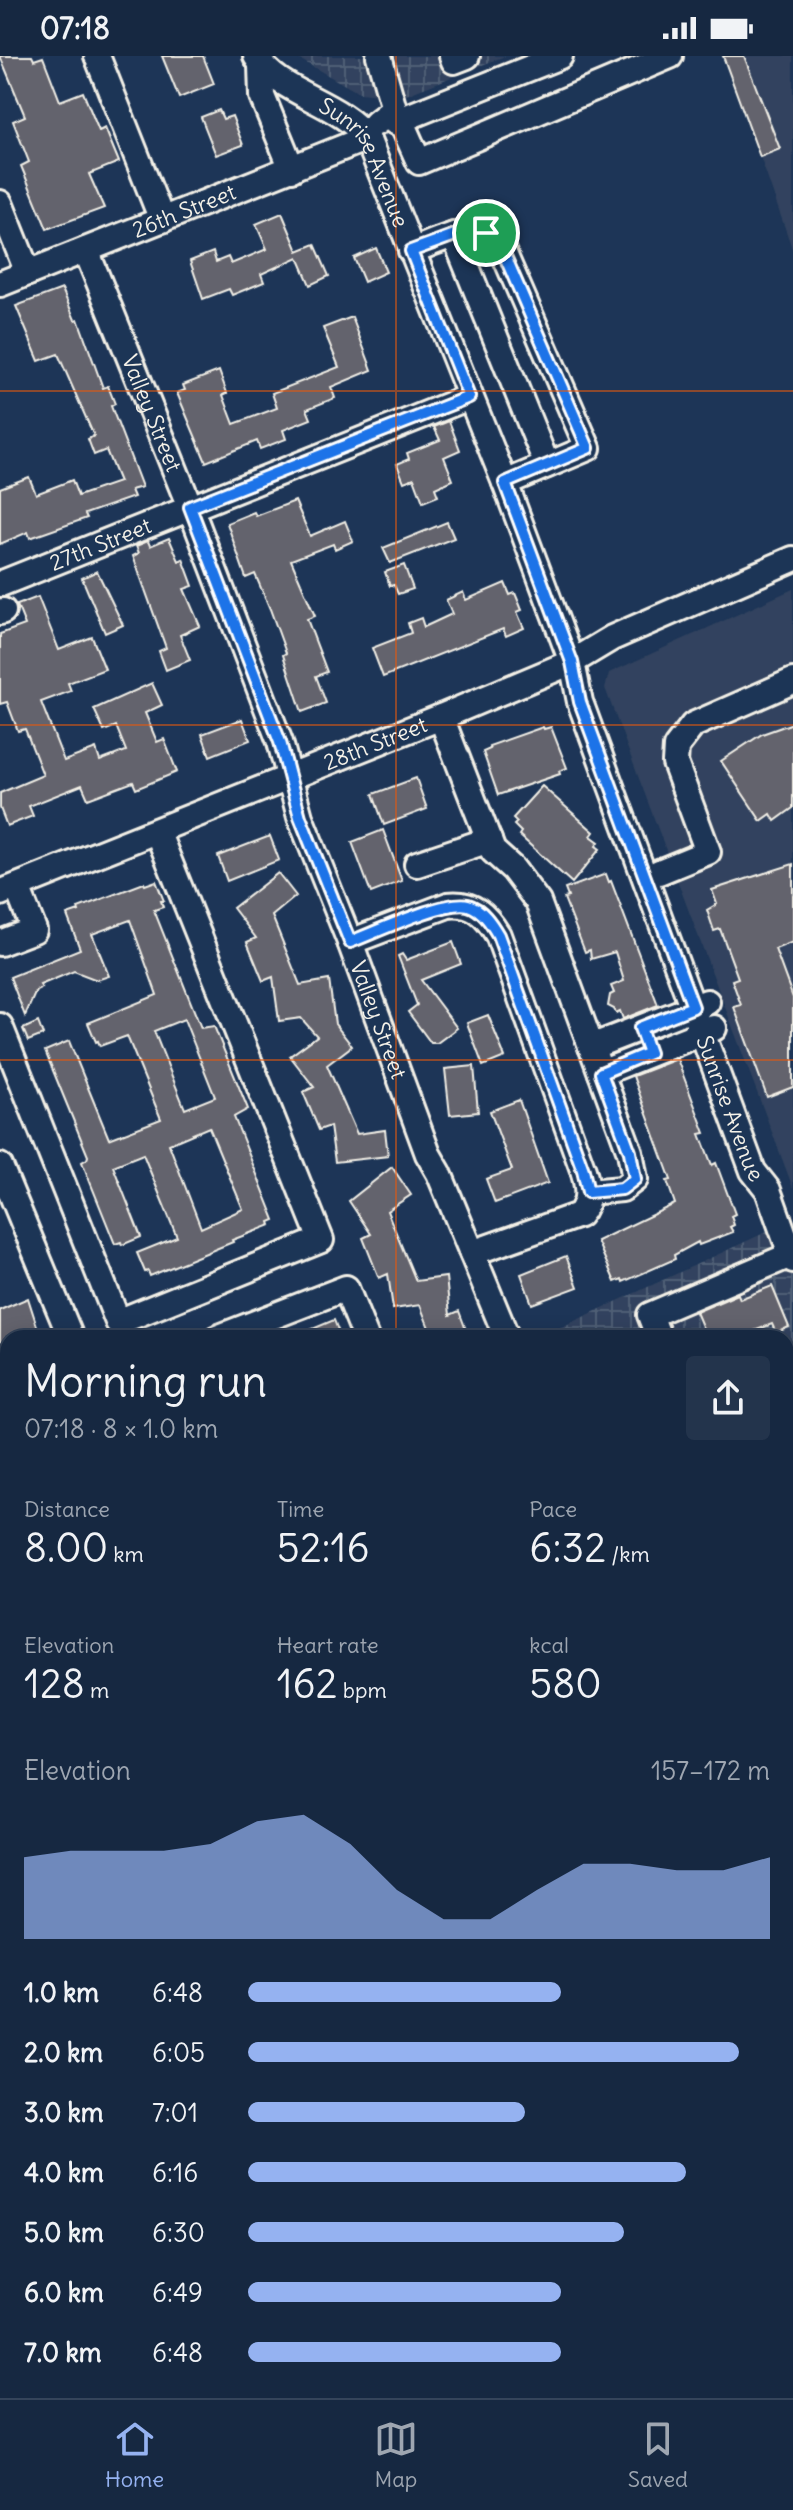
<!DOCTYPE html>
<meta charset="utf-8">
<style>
:root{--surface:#162841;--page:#23344c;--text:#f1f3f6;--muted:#9ea6b1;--line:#35445a;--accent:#95b2f1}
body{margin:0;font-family:Delius,sans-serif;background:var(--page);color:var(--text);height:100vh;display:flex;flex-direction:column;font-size:30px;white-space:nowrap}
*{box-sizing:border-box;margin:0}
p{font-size:26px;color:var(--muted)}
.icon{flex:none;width:44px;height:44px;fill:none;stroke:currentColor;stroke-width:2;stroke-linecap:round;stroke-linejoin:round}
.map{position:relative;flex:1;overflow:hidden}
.panel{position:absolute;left:0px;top:1274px;width:794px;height:1068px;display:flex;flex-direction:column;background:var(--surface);border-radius:24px 24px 0 0;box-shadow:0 4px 20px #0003,0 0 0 2px var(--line)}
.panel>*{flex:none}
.pin{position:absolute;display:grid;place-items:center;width:68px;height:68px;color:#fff;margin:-34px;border:4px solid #fff;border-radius:50%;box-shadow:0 2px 8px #0007}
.round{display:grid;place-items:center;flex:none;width:84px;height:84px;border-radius:8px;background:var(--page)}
.overview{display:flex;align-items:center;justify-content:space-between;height:136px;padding:0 24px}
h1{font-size:44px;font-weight:600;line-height:60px}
.figures{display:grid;grid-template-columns:repeat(3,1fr);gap:12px;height:136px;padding:8px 24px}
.figures div{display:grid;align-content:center}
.figures b{font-size:40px;font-weight:600}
.figures small{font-size:22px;font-weight:400}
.figures p{font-size:22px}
.chart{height:224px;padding:16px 24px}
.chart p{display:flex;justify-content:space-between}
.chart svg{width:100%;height:144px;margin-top:8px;fill:var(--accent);opacity:.7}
ul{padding:0 24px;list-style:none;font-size:26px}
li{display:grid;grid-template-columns:128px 96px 1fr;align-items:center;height:60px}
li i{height:20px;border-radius:10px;background:var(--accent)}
.status{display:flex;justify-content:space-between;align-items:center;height:56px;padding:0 40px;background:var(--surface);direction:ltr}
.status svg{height:22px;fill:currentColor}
.tabs{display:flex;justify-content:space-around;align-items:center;height:112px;border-top:2px solid var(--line);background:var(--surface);font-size:22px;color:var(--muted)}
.tabs a{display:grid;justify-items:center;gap:4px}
.tabs .selected{color:var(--accent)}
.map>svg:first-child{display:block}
.built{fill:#32435e}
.industrial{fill:url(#industrial-grid)}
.building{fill:#64636d;stroke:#f4f1e8;stroke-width:2;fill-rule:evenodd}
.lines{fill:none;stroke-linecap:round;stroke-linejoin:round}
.minor-casing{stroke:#f4f1e8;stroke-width:30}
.major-casing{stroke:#f4f1e8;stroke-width:36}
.minor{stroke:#1d3557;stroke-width:24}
.major{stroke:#1d3557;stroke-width:30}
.route-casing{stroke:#fff;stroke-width:16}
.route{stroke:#1a73e8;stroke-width:10}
.grid{fill:none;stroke:#e8590c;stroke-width:2;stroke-opacity:0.55}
.labels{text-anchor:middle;stroke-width:7;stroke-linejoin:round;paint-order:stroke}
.street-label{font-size:22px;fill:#f4f1e8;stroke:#1d3557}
</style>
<div class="status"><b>07:18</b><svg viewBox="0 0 49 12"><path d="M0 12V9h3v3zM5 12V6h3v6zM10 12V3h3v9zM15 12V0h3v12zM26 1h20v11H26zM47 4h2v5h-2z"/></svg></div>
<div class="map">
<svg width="793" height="2342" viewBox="0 0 793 2342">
<defs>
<pattern id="industrial-grid" width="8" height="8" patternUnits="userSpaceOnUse" patternTransform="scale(2)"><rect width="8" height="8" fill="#32435e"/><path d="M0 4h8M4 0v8" fill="none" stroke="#505f75"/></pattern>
</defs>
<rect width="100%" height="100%" fill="#1d3557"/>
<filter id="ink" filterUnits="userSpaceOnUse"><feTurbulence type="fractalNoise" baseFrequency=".0125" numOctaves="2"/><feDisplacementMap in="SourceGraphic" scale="16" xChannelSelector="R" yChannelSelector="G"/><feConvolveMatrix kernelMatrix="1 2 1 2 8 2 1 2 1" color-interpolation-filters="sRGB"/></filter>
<g filter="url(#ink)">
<g class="built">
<polygon points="725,0 793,0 793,195"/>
<polygon points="793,533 793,1132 605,632 609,617"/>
</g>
<g class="industrial">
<polygon points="294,0 505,0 401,41 359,37"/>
<polygon points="793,1157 793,2342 96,2342 93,2334 786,2334 786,1282 538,1282 762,1178"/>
<polygon points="8,1563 8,2127 0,2108 0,1566"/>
</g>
<g class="building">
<polygon points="0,0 32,0 34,4 43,1 60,45 83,36 99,75 105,72 119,106 89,118 104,152 47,173 21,110 29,106 13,65 25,60"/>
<polygon points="162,0 203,0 214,28 179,42"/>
<polygon points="723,0 744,0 780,93 760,101"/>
<polygon points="219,54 223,63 232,60 243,89 216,99 201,61"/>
<polygon points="282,157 298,195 315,188 329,220 310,229 298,201 261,218 264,226 232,239 229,233 203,243 190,205 213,196 216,206 228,201 231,208 267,193 256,168"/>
<polygon points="376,192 386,216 364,226 354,202"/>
<polygon points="62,233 75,264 78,263 103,332 108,330 115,348 111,350 142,431 131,434 134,441 85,458 87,462 30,482 28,476 0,488 0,432 29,421 36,438 72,424 78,440 119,426 106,394 94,399 88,383 94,380 58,298 39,305 16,250"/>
<polygon points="352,261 372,314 331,331 335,342 307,353 311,363 283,374 286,383 260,393 257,385 206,406 177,337 185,334 183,329 219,315 227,337 223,339 234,368 277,352 272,337 339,311 323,272"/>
<polygon points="449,365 460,394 444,401 453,424 435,432 438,440 423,446 414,422 404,426 397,408 409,403 407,397 440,384 434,371"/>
<polygon points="295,445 310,480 345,465 353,485 335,493 333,488 291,504 315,560 307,563 327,616 316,620 326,647 302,656 283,599 286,597 270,553 255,518 246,522 227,467 254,456 256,460"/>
<polygon points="447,466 454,482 390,507 383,492"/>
<polygon points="169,482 179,505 183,503 193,530 184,533 200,570 180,579 190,604 166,614 159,595 166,592 133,500 139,497 136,490 148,485 150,490"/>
<polygon points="404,509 413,533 398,538 394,529 390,530 385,516"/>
<polygon points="97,515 123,569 105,577 82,522"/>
<polygon points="505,527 510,539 515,537 522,554 517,556 524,572 506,580 503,573 383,621 372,592 411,577 408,567 421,562 424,571 452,558 446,544 463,536 466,544"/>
<polygon points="38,541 59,594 92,581 105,613 68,627 71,635 41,646 64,705 96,693 100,705 126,695 116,670 104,675 94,653 152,627 162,649 145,657 157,686 164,683 177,716 136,733 133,726 88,743 82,729 29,750 33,760 7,770 0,752 0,737 43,719 25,673 18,675 7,646 0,648 0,578 25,569 17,549"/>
<polygon points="242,663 250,684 210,700 202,678"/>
<polygon points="793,667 793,752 775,765 771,758 761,765 721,705 762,678"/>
<polygon points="543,671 544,673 551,671 567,712 559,715 560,718 498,739 483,696 490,693 489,690"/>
<polygon points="416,722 427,753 384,769 373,738"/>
<polygon points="542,730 594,776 591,780 599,786 596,790 600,793 572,827 519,779 521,776 514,769 517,766 513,762"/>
<polygon points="383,774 402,825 371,837 352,786"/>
<polygon points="270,780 279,804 227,825 218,800"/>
<polygon points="793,808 793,886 775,893 793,942 793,1031 767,1041 734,951 741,949 732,924 738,922 720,873 714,875 707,854 717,848 712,834"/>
<polygon points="278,817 296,840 272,860 300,929 329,924 335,968 352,990 327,1009 357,1078 385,1074 388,1100 335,1106 330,1070 319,1074 303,1036 314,1031 290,1000 317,980 301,962 279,965 273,921 263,925 247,886 256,882 233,852"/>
<polygon points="606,818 609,826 611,825 658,949 623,963 620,955 616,957 614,953 608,950 610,939 614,937 611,930 624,925 615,896 591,903 590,894 585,896 564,842 568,841 565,833"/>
<path d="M156,825l8,20h-3l2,6 -9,3 47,118 13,-2 34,83 -14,8 41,103 -5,2 1,3 -39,15 1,2 -83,34 -2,-5 -3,1 -8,-19 40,-16 -34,-83 -30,12 28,71 -19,8 -1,-3 -6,2 -33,-82 5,-3 1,-3 -43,-105 24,-10 40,98 52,-20 -34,-83 -27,10 -2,-5 -2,1 -8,-19 69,-28 -27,-75 -38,14 17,42 -12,4 -23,-9 -34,14 2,3 -6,3 -11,25 -15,-39 70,-28 -13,-34 12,-4 -1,-3 66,-25 1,2zM184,963l31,78 -30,12 -31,-78zM209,1071l34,82 -42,19 -32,-84z"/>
<polygon points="453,886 461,908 421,924 457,972 437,987 431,987 408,956 417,949 398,900 402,898 406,904"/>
<polygon points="488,959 505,1001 483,1010 467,967"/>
<polygon points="38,966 43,979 28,985 23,973"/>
<polygon points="677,1003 705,1077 700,1078 712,1109 716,1107 735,1158 731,1160 734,1169 730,1171 733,1176 699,1189 698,1186 674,1199 675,1203 623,1226 622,1223 615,1226 597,1185 675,1148 667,1125 671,1124 633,1020"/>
<polygon points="474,1010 478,1056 450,1059 445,1013"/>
<polygon points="519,1044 548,1127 495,1147 486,1123 512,1114 490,1055"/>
<polygon points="392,1111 411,1139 387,1155 416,1225 446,1221 450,1259 459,1255 469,1282 433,1282 420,1249 393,1253 388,1218 379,1222 363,1182 371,1178 349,1145"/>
<polygon points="566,1200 578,1231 532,1248 521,1218"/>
<polygon points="772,1230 789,1271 776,1277 772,1268 736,1282 707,1282 696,1256 738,1238 740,1243"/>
<polygon points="28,1242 38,1273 8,1282 8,1285 0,1288 0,1254"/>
<polygon points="334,1264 341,1282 291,1282"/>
</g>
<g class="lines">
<defs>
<g id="minor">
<polyline points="97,0 162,164"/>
<path id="s1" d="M256,0c22,38 83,45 111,82l138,345 67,179 8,40 173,469 15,19 25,70"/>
<polyline points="452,0 454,5 467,0"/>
<polyline points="261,9 262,40 292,113"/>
<polyline points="386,60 403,70 419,106 670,0"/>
<polyline points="395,66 560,0"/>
<polyline points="376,67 394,53 379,0"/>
<polyline points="0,147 28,217"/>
<polyline points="454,179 547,409"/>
<path id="s2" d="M86,194l104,257 90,235 20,75 50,125 78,212 11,19 68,165"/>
<path d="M411,195c28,-10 59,-29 87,-11l90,208 -83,35"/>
<path id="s3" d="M0,228l367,-146"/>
<path id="s4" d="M0,528l469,-187"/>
<polyline points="0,556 3,555"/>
<polyline points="441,661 493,795 513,813 538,846 630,1096 635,1123 622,1133 588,1136"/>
<polyline points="417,808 489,784"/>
<polyline points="659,816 708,796 675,707 676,691 693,669 793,625"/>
<path id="s5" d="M0,837l441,-176 131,-55 40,-24 181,-79"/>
<path d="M350,886l98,-37c25,-3 38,10 50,30l85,235c5,16 8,31 -4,45l-107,38"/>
<polyline points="0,887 34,874 17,831"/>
<polyline points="0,970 118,1266 321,1184 157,775"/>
<polyline points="591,991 707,946"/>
<polyline points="601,1017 714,972"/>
<polyline points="0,1110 71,1282"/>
<polyline points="217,1282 346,1232 366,1282"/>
<polyline points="659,1282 650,1259 793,1198"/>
<polyline points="0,1311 8,1308"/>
<polyline points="0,1366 8,1362"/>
<polyline points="786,1398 793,1395"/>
<polyline points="0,1538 8,1534"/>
<polyline points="786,1558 793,1555"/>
<polyline points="8,1585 3,1588 8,1601"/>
<polyline points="0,1705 6,1719"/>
<polyline points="0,1762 8,1781"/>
<polyline points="786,1849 793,1847"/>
<polyline points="786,1967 793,1964"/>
<polyline points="0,2016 8,2012"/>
<polyline points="786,2055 793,2052"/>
<polyline points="0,2122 8,2119"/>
<polyline points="786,2127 793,2124"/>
<polyline points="384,2334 388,2342"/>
<polyline points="682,2334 686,2342"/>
<polyline points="72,2339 92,2342"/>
<polyline points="114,2342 135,2334"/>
<polyline points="270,2342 290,2334"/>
</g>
<g id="major">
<polyline points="0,2161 8,2181"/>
<polyline points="0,2254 8,2274"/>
<polyline points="33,2334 36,2342"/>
<polyline points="70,2334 73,2342"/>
</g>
</defs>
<use href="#minor" class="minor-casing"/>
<use href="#major" class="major-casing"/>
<use href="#minor" class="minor"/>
<use href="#major" class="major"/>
</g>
</g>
<g class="lines" filter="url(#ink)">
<defs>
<path id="route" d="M466,175l20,2 12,7 90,208 -83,35 67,179 8,40 113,305 -53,21 9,25 -48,20 29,79 5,27 -13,10 -34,3 -5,-22 -85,-235c-7,-12 -16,-26 -30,-30 -22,-6 -94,28 -118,37l-50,-125 -20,-75 -90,-235 279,-110 -58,-146z"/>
</defs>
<use href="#route" class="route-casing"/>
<use href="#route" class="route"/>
</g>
<path class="grid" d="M396,0v1282M0,335h793M0,669h793M0,1004h793M0,1338h8M786,1338h7M0,1673h8M786,1673h7M0,2007h8M786,2007h7M396,2334v8"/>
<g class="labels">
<g class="street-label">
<text dy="8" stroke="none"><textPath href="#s1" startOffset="158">Sunrise Avenue</textPath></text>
<text dy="8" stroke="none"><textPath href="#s3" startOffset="198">26th Street</textPath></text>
<text dy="8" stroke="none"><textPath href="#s2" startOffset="176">Valley Street</textPath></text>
<text dy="8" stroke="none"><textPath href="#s4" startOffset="108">27th Street</textPath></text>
<text dy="8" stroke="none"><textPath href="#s5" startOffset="404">28th Street</textPath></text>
<text dy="8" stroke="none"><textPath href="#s2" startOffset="824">Valley Street</textPath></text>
<text dy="8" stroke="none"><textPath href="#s1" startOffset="1176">Sunrise Avenue</textPath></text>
</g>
</g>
</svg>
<div class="pin" style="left:486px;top:177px;background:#1e9e55"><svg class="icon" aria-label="arrive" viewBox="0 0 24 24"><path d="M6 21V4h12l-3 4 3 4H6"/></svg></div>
<section class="panel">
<div class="overview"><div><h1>Morning run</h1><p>07:18 · 8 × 1.0 km</p></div><a class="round"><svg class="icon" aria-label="share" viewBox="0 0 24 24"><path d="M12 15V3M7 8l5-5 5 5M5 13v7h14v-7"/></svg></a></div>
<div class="figures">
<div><p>Distance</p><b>8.00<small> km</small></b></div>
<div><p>Time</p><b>52:16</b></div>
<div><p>Pace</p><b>6:32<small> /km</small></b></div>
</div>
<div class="figures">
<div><p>Elevation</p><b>128<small> m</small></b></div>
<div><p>Heart rate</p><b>162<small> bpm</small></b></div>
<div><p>kcal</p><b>580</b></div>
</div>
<div class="chart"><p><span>Elevation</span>157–172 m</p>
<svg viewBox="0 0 160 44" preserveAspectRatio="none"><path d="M0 44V19L10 17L20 17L30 17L40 15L50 8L60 6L70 15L80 29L90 38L100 38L110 29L120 21L130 21L140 23L150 23L160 19V44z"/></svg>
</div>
<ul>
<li><b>1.0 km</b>6:48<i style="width:60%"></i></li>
<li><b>2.0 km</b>6:05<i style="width:94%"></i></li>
<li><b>3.0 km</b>7:01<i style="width:53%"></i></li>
<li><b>4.0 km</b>6:16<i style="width:84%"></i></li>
<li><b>5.0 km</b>6:30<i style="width:72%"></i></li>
<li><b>6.0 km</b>6:49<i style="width:60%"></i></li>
<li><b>7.0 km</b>6:48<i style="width:60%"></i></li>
</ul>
</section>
</div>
<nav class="tabs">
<a class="selected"><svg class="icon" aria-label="home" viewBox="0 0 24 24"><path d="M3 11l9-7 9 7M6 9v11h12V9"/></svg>Home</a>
<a><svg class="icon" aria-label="map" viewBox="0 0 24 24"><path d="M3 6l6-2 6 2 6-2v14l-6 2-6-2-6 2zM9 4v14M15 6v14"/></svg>Map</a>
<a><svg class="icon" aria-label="saved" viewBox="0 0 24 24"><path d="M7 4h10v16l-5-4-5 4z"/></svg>Saved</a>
</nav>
